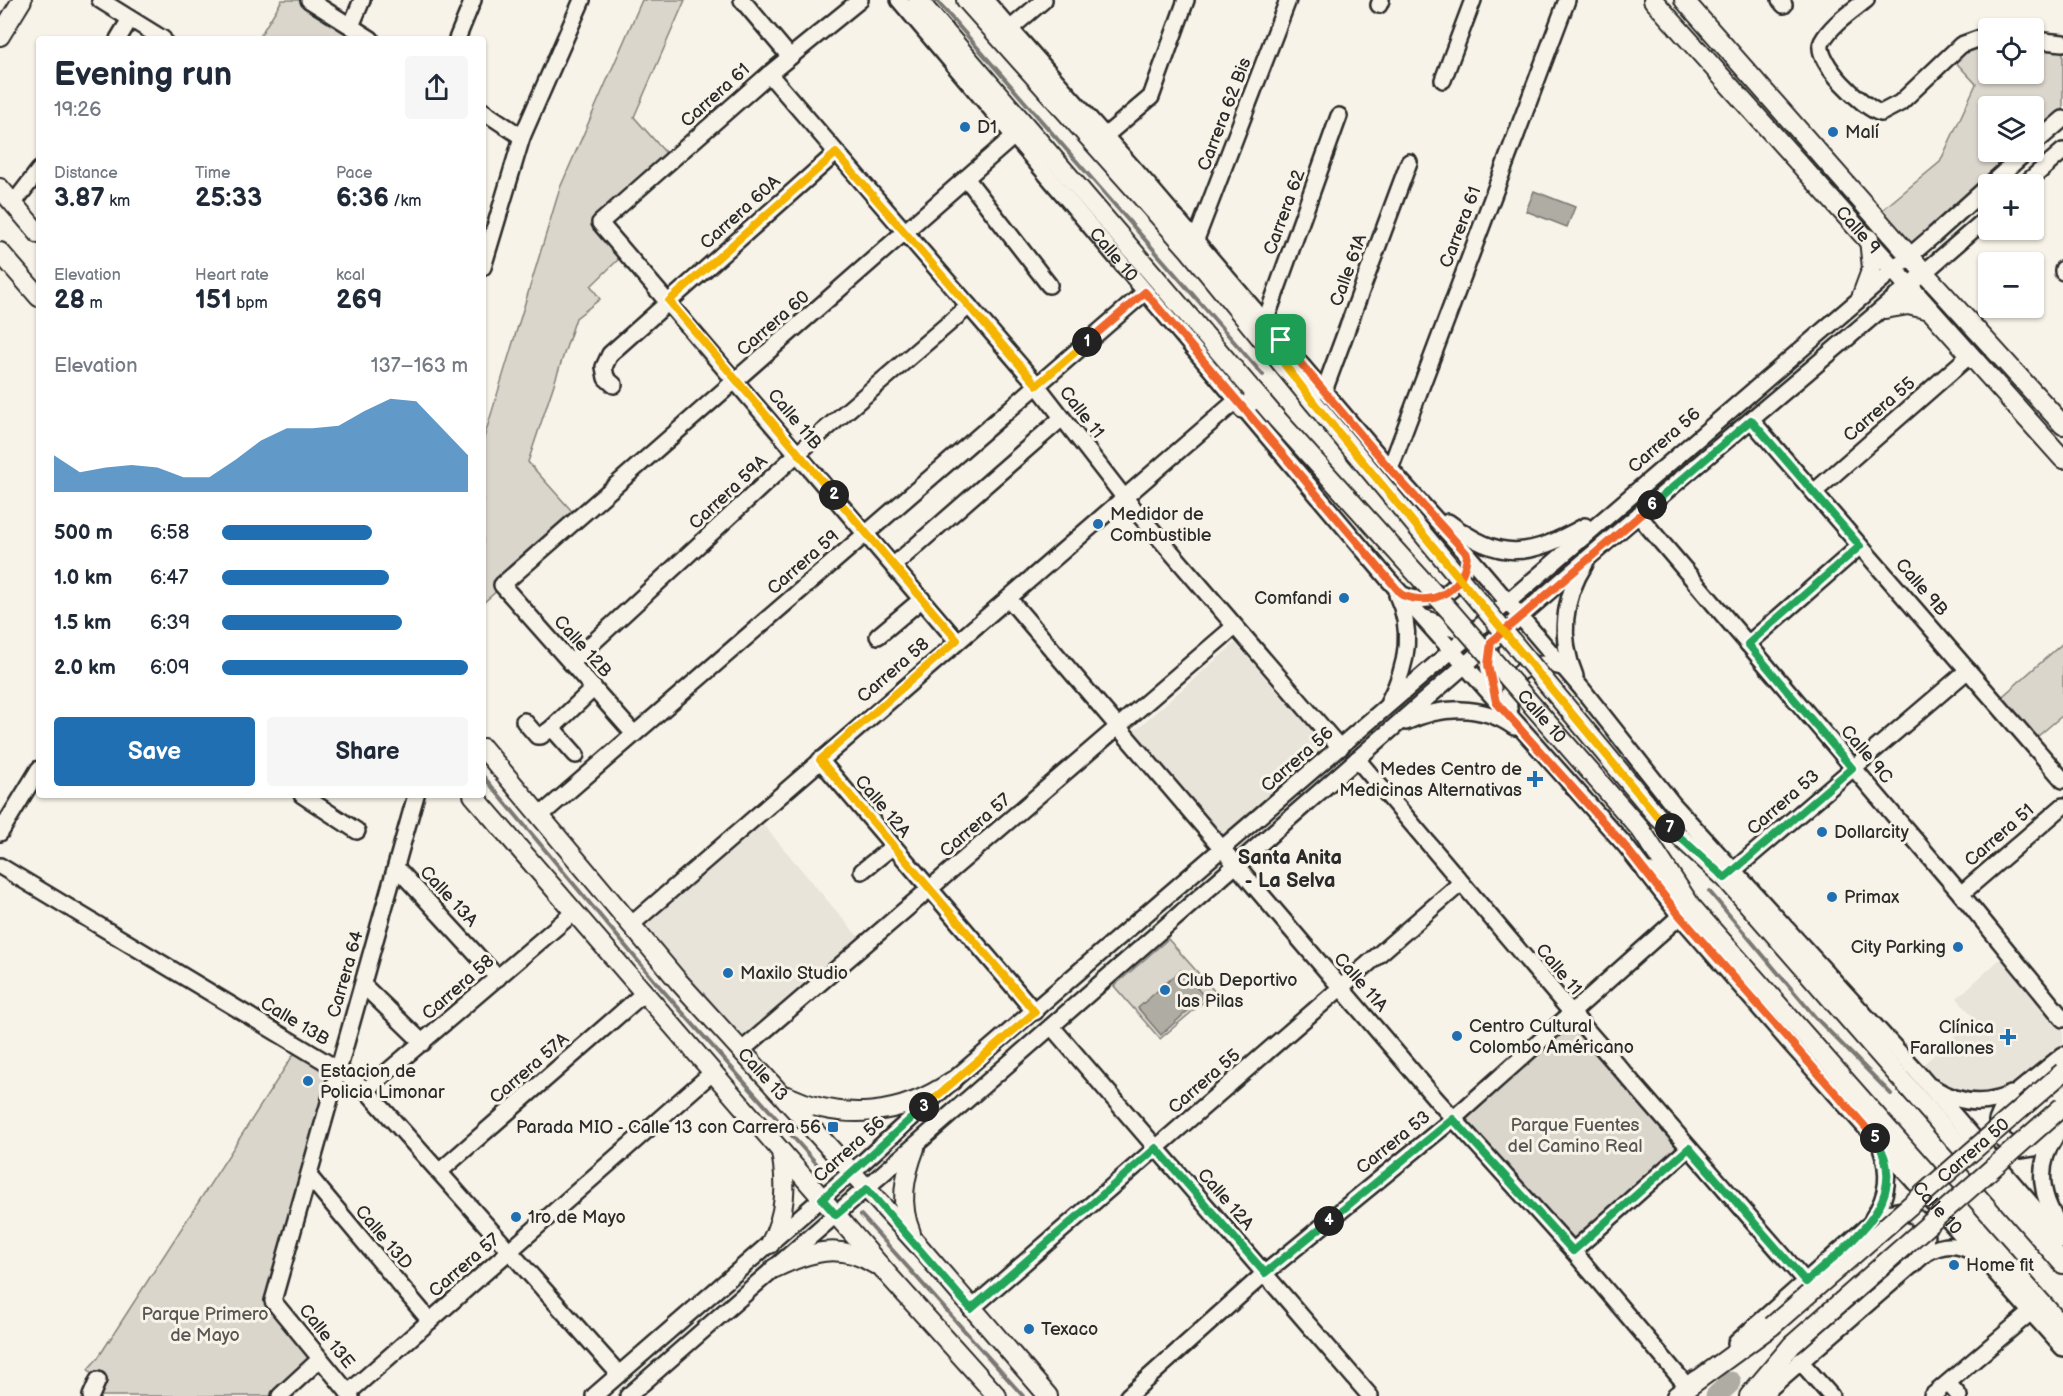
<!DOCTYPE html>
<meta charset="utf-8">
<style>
:root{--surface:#fff;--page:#f6f6f7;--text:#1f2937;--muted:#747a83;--accent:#1f6fb2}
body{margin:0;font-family:"Balsamiq Sans",sans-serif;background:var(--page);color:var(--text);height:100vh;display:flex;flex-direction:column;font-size:22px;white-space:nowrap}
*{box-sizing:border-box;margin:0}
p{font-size:20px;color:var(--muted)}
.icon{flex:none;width:33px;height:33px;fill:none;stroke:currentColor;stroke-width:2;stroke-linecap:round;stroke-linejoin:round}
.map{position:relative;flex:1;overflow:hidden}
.drawer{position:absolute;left:36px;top:36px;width:450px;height:762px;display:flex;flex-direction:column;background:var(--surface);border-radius:6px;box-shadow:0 2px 4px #0004}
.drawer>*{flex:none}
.tools{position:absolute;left:1978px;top:18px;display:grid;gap:12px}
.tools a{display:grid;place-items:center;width:66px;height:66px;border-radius:6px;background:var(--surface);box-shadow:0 2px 4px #0004;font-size:30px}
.pin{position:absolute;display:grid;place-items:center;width:51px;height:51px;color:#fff;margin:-26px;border-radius:12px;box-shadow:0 3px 9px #0006}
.km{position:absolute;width:30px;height:30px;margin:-15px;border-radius:50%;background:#222;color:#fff;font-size:16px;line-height:30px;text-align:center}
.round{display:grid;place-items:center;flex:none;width:63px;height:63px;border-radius:6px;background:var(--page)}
.head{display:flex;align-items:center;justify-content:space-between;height:102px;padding:0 18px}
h1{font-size:33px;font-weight:700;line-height:45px}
.stats{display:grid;grid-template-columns:repeat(3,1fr);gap:9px;height:102px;padding:6px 18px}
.stats div{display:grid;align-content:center}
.stats b{font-size:26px;font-weight:700}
.stats small{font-size:16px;font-weight:400}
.stats p{font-size:16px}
.chart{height:168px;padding:12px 18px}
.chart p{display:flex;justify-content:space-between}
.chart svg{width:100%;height:108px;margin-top:6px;fill:var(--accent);opacity:.7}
.cta{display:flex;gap:12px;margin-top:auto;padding:12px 18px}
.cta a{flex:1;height:69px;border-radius:6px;background:var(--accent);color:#fff;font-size:24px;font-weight:700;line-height:69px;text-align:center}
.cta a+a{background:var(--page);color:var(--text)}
ul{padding:0 18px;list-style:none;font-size:20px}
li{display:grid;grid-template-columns:96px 72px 1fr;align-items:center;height:45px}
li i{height:15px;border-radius:8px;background:var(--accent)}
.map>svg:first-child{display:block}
.built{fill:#e8e4da}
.green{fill:#dad6cc;stroke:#82807c;stroke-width:1.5}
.water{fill:#afaca4;stroke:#7a7874;stroke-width:1.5}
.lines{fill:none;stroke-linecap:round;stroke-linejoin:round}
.stream{stroke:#7a7874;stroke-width:4}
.river{stroke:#afaca4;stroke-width:21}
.minor-casing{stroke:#2b2b2b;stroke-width:20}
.major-casing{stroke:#2b2b2b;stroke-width:22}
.minor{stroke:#f7f3e8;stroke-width:15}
.major{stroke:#f7f3e8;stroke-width:18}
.major-bridge-casing{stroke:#2b2b2b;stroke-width:22;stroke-linecap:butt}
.major-bridge{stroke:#f7f3e8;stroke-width:18}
.split-1-casing{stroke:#fff;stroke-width:12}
.split-2-casing{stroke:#fff;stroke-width:12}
.split-3-casing{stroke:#fff;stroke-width:12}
.split-4-casing{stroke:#fff;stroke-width:12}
.split-5-casing{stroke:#fff;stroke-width:12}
.split-6-casing{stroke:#fff;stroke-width:12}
.split-7-casing{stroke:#fff;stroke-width:12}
.split-8-casing{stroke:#fff;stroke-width:12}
.split-1{stroke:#f0652b;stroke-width:8}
.split-2{stroke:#f5b400;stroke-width:8}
.split-3{stroke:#f5b400;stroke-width:8}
.split-4{stroke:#22a559;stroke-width:8}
.split-5{stroke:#22a559;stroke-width:8}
.split-6{stroke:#f0652b;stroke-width:8}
.split-7{stroke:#22a559;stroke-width:8}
.split-8{stroke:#f5b400;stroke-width:8}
.poi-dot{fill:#1f6fb2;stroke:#f7f3e8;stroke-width:2}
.labels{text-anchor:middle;stroke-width:6;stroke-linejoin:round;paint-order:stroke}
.street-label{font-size:18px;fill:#2b2b2b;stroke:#f7f3e8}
.poi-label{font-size:18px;fill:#2b2b2b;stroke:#f7f3e8;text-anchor:start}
.park-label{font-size:18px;fill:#575653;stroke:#f7f3e8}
.neighbourhood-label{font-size:20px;font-weight:bold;fill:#2b2b2b;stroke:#f7f3e8}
</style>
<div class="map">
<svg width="2063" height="1396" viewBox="0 0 2063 1396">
<rect width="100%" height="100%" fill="#f7f3e8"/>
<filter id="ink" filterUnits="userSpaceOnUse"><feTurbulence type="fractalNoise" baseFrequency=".0167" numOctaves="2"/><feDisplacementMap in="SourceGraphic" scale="12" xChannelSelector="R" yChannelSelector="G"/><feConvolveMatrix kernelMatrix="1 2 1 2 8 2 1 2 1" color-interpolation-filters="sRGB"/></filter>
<g filter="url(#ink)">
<g class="built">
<polygon points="1235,643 1326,747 1224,836 1133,732"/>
<polygon points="756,816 865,945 741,1051 632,924"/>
<polygon points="2009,951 2063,1019 2063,1055 2022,1088 1969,1102 1916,1071 1974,1018 1957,998"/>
</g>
<g class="green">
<polygon points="282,0 309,0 371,39 258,39"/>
<polygon points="642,0 685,0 634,117 672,160 601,223 626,252 591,286 600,299 576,318 528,462 579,519 483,603 483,441 560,188"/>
<polygon points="1989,35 1989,74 2034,74 2034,40 2063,43 2063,119 2034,144 2034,106 1989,106 1989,152 2026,152 1911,255 1875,216 1940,162 1976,84 1949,55"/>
<polygon points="2063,643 2063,715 2031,742 1996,702"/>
<polygon points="1168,939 1215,992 1160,1039 1114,986"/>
<polygon points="1571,1012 1689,1148 1573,1251 1453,1119"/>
<polygon points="299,1046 339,1070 273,1301 320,1359 280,1396 91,1396 97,1380 88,1369 98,1358"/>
</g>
<g class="water">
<polygon points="1534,191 1575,207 1567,227 1526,211"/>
<polygon points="1181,970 1204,996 1161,1035 1138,1008"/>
</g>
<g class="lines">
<g class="stream">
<polyline points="936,0 1263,375"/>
<polyline points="483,776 659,986 817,1164"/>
<polyline points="1709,891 1816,1018 1891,1094"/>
<polyline points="861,1215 1023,1396"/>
</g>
<polyline class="river" points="1716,1396 1731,1382"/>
<defs>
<g id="minor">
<polyline points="100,0 163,39"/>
<polyline points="309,0 371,39"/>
<polyline points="742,0 790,57"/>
<polyline points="860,0 769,74 600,223 957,641"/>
<path id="s1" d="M899,0l489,579 237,266 55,71 109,126 274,306"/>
<polyline points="985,0 1149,186 1390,469 1467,554 1582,689 1672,803 1916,1071 2063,1241"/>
<polyline points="1780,0 1784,5"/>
<path d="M1866,0c-15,12 -35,25 -44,42 -9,18 42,67 59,71l19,-10 61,-58 28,-10"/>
<polyline points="1379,5 1381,0"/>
<polyline points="351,26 362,0"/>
<polyline points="1010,29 1044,0"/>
<polyline points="118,39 130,19"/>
<polyline points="457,39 473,0"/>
<polyline points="2034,40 2063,43"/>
<polyline points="769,74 1037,385 1123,496 1340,748"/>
<polyline points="1443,80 1473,0"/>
<polyline points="483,111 522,137"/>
<polyline points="1105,136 1151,97 1186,0"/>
<polyline points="2034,144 2063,119"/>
<polyline points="966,178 1049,285"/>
<polyline points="2025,184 2063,151"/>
<polyline points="13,204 39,170"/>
<polyline points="1195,242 1288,0"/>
<polyline points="483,267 522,137 582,0"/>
<polyline points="2063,269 2063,272"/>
<polyline points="1265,322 1339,116"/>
<polyline points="614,385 606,378 604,367 610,354 836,153"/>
<polyline points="1324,391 1409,162"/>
<polyline points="1751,420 2063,780"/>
<polyline points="1390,469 1567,0"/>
<polyline points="1814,492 1970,355"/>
<polyline points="1639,516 1961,894 2063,1019"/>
<path d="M1448,522c53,40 81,35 137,4"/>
<polyline points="894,565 1062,418"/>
<path d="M1403,595c25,10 50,3 61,-24"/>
<polyline points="1009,599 1435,1098 1573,1251 1687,1386 1695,1379"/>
<polyline points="1425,618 1450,628 1474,629"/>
<polyline points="878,636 922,599"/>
<polyline points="1748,644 1860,546"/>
<polyline points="1490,650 1488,665 1495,697"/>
<polyline points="571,663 798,453 969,306"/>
<path d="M1575,676c-16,-37 -12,-78 10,-112"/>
<path d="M1389,701c18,-34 25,-70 8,-106"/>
<path d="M1510,716c-7,-37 14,-60 52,-49"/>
<polyline points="524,721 537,736 541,736 552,728"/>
<path d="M1406,722c35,-16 76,-18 108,5"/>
<polyline points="634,734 502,585 1014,136"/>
<polyline points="576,755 552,728 594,688"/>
<polyline points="1357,759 1571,1012 1806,1282"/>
<polyline points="820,760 1035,1012"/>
<polyline points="302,795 357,831"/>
<polyline points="541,815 1145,292"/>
<polyline points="0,833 39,769"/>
<polyline points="0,866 339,1070 366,1090 619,1374"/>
<polyline points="396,867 498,978"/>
<polyline points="1734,870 1968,670"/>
<polyline points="862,871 892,847"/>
<polyline points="1961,894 2063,806"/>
<polyline points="632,924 1236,401"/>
<polyline points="363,985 423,1043"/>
<polyline points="1052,1027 1370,1396"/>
<polyline points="741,1051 1234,627"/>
<polyline points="2063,1055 2005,1102 1997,1121 2003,1140 2020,1150 2040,1147 2063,1127"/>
<path d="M1932,1087c25,16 52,20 79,7"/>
<polyline points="366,1090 573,913"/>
<path d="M2055,1137c-20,30 -14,61 5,89"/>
<polyline points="439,1172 644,993"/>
<polyline points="309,1176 430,1321"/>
<path d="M1873,1218c16,-23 17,-46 8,-71"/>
<polyline points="1573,1251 1689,1148"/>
<polyline points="971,1309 1461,883"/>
<path d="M1736,1343l145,-129 21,-4c29,10 30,34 11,55"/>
<polyline points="1800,1361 1831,1396"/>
<polyline points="1948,1383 1959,1396"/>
<polyline points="348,1393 713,1072"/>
<polyline points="91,1396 98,1380"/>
<polyline points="280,1396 320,1359"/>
<polyline points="351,1396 273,1301 416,795"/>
<polyline points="594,1396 861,1164 952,1081 1934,235 2026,152"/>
<path d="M628,1396c298,-259 594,-521 893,-780 154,-135 314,-264 468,-400"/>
<polyline points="1128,1396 1265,1273 1453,1119 1680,916"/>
<path d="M1761,1396l165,-143c16,-9 32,-11 49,1"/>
<polyline points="1932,1396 2032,1311"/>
</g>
<g id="major">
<polyline points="918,0 1277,419"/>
<polyline points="966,0 1189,250 1314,403"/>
<path id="s2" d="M1653,0l410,459"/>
<polyline points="1684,0 1930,279 2063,425"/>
<polyline points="0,36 22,0"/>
<polyline points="0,188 39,234"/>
<polyline points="0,252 39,297"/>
<polyline points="1862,295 1872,268 1869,239"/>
<polyline points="1885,309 1908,305 1930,310"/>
<polyline points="1243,409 1257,396"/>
<path id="s3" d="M483,748l196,234 239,263 130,151"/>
<polyline points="473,795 890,1277 997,1396"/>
<polyline points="1657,816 1725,878 2063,1264"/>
<polyline points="1641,830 1691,906 2063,1327"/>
<polyline points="1647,872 1678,888 1680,916"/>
<path d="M787,1096c56,26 115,20 165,-15"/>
<path d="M911,1233c-12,-29 -7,-56 4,-85"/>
<path d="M770,1244c16,-30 17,-59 11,-92"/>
<path d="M775,1268c34,-16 65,-26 99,-4"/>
<polyline points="1676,1396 1772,1326"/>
<polyline points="1749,1396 1792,1345"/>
</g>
</defs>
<use href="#minor" class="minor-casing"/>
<use href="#major" class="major-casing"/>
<use href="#minor" class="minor"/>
<use href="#major" class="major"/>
<defs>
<g id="major-bridge">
<polyline points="1314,403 1657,816"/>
<path id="s4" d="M1277,419l173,192 191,219"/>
<path id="s5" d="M1772,1326l291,-254"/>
<polyline points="1792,1345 2063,1106"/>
</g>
</defs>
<use href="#major-bridge" class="major-bridge-casing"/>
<use href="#major-bridge" class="major-bridge"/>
</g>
</g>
<g class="lines" filter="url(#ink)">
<defs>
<path id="split-1" d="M1087,342l58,-50 257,303c33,13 63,-6 65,-41l-77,-85 -109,-129"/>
<polyline id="split-2" points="834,495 669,301 836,153 1037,385 1087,342"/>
<polyline id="split-3" points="834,495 957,640 820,760 1035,1012 924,1107"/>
<polyline id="split-4" points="924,1107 822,1199 836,1215 867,1189 971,1309 1156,1148 1265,1273 1329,1221"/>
<path id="split-5" d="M1329,1221l124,-102 120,132 116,-103 117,134c40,-37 110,-82 69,-144"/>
<polyline id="split-6" points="1652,505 1491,642 1488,665 1496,702 1624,845 1680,916 1875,1138"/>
<polyline id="split-7" points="1652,505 1751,420 1860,546 1748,644 1852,768 1725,878 1670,828"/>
<polyline id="split-8" points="1281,340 1272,348 1314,403 1657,816 1670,828"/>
</defs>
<use href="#split-1" class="split-1-casing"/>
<use href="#split-2" class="split-2-casing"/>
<use href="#split-3" class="split-3-casing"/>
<use href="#split-4" class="split-4-casing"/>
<use href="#split-5" class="split-5-casing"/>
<use href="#split-6" class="split-6-casing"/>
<use href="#split-7" class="split-7-casing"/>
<use href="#split-8" class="split-8-casing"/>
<use href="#split-1" class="split-1"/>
<use href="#split-2" class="split-2"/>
<use href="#split-3" class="split-3"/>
<use href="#split-4" class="split-4"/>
<use href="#split-5" class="split-5"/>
<use href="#split-6" class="split-6"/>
<use href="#split-7" class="split-7"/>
<use href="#split-8" class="split-8"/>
</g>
<g class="poi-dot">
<circle cx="965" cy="127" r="6"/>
<circle cx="1833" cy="132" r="6"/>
<circle cx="1098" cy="524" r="6"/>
<circle cx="1344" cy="598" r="6"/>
<path d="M1532 770h6v6h6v6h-6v6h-6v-6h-6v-6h6z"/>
<circle cx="1822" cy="832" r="6"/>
<circle cx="1832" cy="897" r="6"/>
<circle cx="1958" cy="947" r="6"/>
<circle cx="728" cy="973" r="6"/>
<circle cx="1165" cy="990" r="6"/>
<circle cx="1457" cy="1036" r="6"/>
<path d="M2005 1028h6v6h6v6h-6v6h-6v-6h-6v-6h6z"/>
<circle cx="308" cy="1081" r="6"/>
<rect x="827" y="1121" width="12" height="12" rx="3"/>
<circle cx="516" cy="1217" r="6"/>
<circle cx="1954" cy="1265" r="6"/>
<circle cx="1029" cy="1329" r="6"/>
</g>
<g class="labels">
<g class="street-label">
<text transform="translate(715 95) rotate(-42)" y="6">Carrera 61</text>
<text transform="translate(1224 114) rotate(-69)" y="6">Carrera 62 Bis</text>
<text transform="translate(740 212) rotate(-42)" y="6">Carrera 60A</text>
<text transform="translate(1284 212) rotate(-70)" y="6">Carrera 62</text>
<text transform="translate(1460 227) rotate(-69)" y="6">Carrera 61</text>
<text dy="6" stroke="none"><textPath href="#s2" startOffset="308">Calle 9</textPath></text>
<text dy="6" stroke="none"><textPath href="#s1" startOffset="333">Calle 10</textPath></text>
<text transform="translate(1348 270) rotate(-70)" y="6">Calle 61A</text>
<text transform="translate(773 323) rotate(-41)" y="6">Carrera 60</text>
<text transform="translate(1879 409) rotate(-41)" y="6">Carrera 55</text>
<text transform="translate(1082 412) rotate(52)" y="6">Calle 11</text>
<text transform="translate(795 419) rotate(50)" y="6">Calle 11B</text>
<text transform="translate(1664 440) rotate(-41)" y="6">Carrera 56</text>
<text transform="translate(728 492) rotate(-43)" y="6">Carrera 59A</text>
<text transform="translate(803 562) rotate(-41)" y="6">Carrera 59</text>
<text transform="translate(1922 587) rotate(49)" y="6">Calle 9B</text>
<text transform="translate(583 646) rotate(48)" y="6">Calle 12B</text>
<text transform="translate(893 670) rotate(-41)" y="6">Carrera 58</text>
<text dy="6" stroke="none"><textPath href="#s4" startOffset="398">Calle 10</textPath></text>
<text transform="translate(1867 754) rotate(50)" y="6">Calle 9C</text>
<text transform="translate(1297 759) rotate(-41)" y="6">Carrera 56</text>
<text transform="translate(1783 802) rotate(-41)" y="6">Carrera 53</text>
<text transform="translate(883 806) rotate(50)" y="6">Calle 12A</text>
<text transform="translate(975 825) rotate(-41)" y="6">Carrera 57</text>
<text transform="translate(1999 835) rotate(-41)" y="6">Carrera 51</text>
<text transform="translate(449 896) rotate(47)" y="6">Calle 13A</text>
<text transform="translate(1559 969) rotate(50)" y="6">Calle 11</text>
<text transform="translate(345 974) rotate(-74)" y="6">Carrera 64</text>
<text transform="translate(1361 982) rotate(49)" y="6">Calle 11A</text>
<text transform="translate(458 987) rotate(-41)" y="6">Carrera 58</text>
<text transform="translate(295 1021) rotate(31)" y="6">Calle 13B</text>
<text transform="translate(529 1068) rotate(-41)" y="6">Carrera 57A</text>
<text dy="6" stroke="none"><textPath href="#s3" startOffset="430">Calle 13</textPath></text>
<text transform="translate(1204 1081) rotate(-41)" y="6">Carrera 55</text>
<text transform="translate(1393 1142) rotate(-39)" y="6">Carrera 53</text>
<text transform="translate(849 1149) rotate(-42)" y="6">Carrera 56</text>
<text dy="6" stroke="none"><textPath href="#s5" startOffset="267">Carrera 50</textPath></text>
<text transform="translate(1226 1199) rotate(49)" y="6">Calle 12A</text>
<text dy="6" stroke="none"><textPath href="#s1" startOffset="1593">Calle 10</textPath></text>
<text transform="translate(384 1237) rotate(50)" y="6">Calle 13D</text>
<text transform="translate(464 1265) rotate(-41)" y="6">Carrera 57</text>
<text transform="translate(327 1336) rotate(51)" y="6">Calle 13E</text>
</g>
<g class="poi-label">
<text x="977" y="133">D1</text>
<text x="1845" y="138">Malí</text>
<text x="1110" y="520">Medidor de<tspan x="1110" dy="21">Combustible</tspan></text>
<text x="1332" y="604" text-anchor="end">Comfandi</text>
<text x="1522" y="775" text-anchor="end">Medes Centro de<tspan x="1522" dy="21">Medicinas Alternativas</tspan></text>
<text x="1834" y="838">Dollarcity</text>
<text x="1844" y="903">Primax</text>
<text x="1946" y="953" text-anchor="end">City Parking</text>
<text x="740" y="979">Maxilo Studio</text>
<text x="1177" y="986">Club Deportivo<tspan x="1177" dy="21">las Pilas</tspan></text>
<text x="1469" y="1032">Centro Cultural<tspan x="1469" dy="21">Colombo Américano</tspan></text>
<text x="1994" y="1033" text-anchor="end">Clínica<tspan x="1994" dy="21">Farallones</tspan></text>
<text x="320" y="1077">Estacion de<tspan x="320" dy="21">Policia Limonar</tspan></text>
<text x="821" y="1133" text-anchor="end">Parada MIO - Calle 13 con Carrera 56</text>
<text x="528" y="1223">1ro de Mayo</text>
<text x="1966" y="1271">Home fit</text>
<text x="1041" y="1335">Texaco</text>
</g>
<g class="park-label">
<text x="1575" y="1131">Parque Fuentes<tspan x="1575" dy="21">del Camino Real</tspan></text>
<text x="205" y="1320">Parque Primero<tspan x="205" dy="21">de Mayo</tspan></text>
</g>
<g class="neighbourhood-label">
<text x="1290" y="864">Santa Anita<tspan x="1290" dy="23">- La Selva</tspan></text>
</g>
</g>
</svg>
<div class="tools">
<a><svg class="icon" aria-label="locate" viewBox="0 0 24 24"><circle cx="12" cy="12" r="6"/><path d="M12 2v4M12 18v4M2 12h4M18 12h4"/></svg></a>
<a><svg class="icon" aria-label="layers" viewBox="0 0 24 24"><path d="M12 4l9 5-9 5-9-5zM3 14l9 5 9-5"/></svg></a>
<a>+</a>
<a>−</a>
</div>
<div class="pin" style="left:1281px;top:340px;background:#1e9e55"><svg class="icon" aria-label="arrive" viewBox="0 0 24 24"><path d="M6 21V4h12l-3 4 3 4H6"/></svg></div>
<b class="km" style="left:1087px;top:342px">1</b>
<b class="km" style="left:834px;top:495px">2</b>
<b class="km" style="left:924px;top:1107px">3</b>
<b class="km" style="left:1329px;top:1221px">4</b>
<b class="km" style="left:1875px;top:1138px">5</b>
<b class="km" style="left:1652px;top:505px">6</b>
<b class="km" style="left:1670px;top:828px">7</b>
<section class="drawer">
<div class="head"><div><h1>Evening run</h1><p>19:26</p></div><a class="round"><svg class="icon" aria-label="share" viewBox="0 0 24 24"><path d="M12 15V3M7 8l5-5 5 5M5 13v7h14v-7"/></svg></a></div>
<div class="stats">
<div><p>Distance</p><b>3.87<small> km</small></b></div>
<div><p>Time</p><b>25:33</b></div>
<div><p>Pace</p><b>6:36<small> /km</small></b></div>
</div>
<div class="stats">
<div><p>Elevation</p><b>28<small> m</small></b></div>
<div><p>Heart rate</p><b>151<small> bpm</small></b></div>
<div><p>kcal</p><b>269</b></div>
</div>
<div class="chart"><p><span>Elevation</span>137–163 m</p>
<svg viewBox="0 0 160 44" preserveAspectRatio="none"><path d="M0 44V29L10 36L20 34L30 33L40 34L50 38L60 38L70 31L80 23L90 18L100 18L110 17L120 11L130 6L140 7L150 18L160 29V44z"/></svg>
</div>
<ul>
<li><b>500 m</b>6:58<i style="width:61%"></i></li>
<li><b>1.0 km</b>6:47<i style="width:68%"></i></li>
<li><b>1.5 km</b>6:39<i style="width:73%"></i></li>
<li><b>2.0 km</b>6:09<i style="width:100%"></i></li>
</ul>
<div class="cta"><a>Save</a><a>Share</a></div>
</section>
</div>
